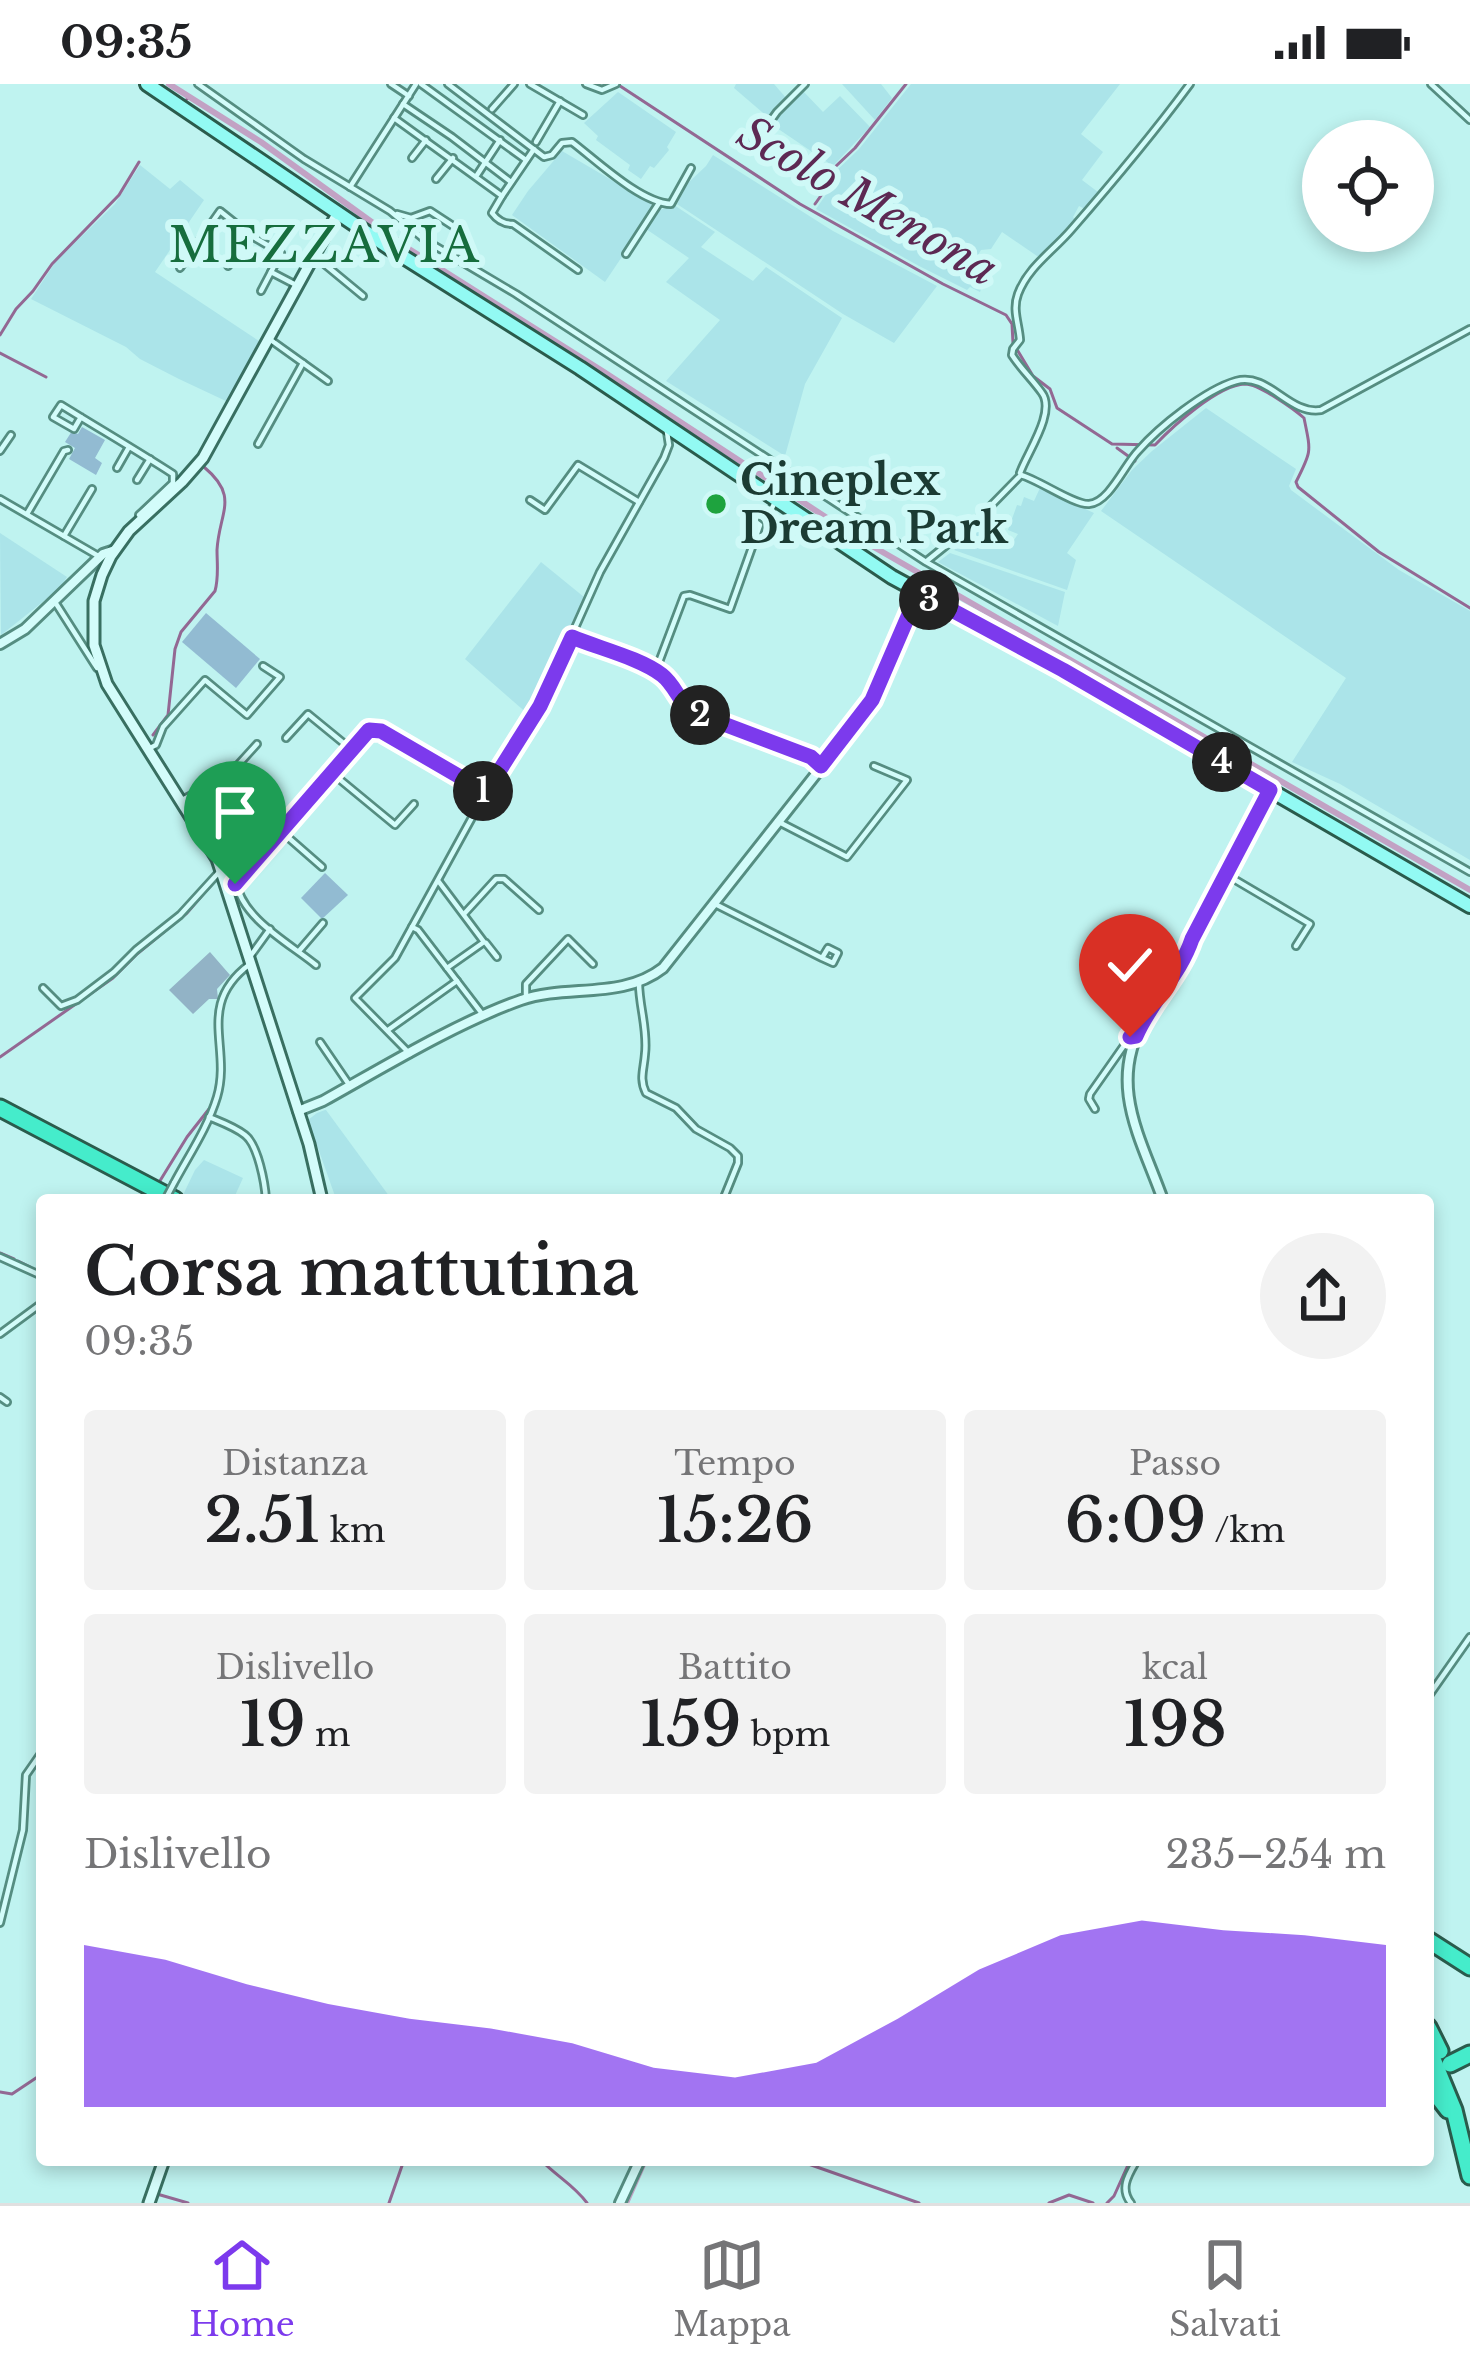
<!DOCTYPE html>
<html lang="it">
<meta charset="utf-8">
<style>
:root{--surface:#fff;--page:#f2f2f2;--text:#202124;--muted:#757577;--line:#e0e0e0;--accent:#7c3aed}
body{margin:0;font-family:"Libre Baskerville",serif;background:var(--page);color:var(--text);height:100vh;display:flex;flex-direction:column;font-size:45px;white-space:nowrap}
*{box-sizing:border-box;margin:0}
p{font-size:39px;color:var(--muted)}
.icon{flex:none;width:66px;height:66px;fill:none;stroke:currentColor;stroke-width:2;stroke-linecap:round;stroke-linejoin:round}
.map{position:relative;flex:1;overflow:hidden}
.panel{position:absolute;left:36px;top:1110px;width:1398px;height:972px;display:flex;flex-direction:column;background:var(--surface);border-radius:12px;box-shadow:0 6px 18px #0003}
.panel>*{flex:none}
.tools{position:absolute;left:1302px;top:36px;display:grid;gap:24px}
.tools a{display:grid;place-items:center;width:132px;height:132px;border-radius:50%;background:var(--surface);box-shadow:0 6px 18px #0003;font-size:60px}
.pin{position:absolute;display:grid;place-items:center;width:102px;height:102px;color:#fff;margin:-123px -51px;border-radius:50% 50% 50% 0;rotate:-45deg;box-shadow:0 0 12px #0007}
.pin .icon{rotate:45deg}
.km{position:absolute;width:60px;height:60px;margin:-30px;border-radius:50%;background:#222;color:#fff;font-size:33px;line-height:60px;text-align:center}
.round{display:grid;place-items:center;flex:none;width:126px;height:126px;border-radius:63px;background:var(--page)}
.overview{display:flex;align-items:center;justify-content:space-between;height:204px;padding:0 48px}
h1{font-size:66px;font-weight:600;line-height:90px}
.figures{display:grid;grid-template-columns:repeat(3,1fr);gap:18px;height:204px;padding:12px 48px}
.figures div{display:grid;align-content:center;border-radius:12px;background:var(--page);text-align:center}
.figures b{font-size:60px;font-weight:600}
.figures small{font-size:33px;font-weight:400}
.figures p{font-size:33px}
.chart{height:336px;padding:24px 48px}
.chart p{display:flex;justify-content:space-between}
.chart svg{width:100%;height:216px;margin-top:12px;fill:var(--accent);opacity:.7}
.status{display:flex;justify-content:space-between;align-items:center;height:84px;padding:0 60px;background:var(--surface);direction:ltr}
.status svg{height:33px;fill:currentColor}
.tabs{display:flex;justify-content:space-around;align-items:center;height:168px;border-top:3px solid var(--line);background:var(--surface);font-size:33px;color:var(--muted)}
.tabs a{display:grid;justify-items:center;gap:6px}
.tabs .active{color:var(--accent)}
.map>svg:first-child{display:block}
.farmland{fill:#abe4e9}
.green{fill:#92bbd2}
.cemetery{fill:#92b3c6}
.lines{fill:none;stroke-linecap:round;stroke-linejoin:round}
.stream{stroke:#936893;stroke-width:3}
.canal{stroke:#c2a2c4;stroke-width:6}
.minor-casing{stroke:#558d81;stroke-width:10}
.tertiary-casing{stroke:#558d81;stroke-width:14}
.secondary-casing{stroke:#386f61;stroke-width:15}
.primary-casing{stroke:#2a5b4c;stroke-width:18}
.motorway-casing{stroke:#2a5b4c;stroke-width:21}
.minor{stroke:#d3fcfa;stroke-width:4.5}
.tertiary{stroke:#d3fcfa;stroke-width:8}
.secondary{stroke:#d3fcfa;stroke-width:9}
.primary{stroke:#92faf3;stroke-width:12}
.motorway{stroke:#45eccb;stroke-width:15}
.minor-bridge-casing{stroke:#558d81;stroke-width:10;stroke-linecap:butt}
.minor-bridge{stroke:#d3fcfa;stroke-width:4.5}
.route-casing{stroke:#fff;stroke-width:24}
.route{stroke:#7c3aed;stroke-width:15}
.poi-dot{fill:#1ea33e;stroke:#cff9f7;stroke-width:4.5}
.labels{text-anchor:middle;stroke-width:12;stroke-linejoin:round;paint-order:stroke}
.poi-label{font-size:42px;font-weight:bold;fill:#1b3b33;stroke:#cff9f7;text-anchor:start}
.water-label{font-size:45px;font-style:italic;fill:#5d2953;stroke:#cff9f7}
.quarter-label{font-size:48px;letter-spacing:3px;fill:#166d3d;stroke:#cff9f7}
</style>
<div class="status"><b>09:35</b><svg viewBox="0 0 49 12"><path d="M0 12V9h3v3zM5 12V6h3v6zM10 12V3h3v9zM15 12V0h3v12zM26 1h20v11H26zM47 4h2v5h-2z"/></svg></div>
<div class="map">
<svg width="1470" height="2119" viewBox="0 0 1470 2119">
<rect width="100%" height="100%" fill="#bff3f0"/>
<g class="farmland">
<polygon points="736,0 774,0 787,15 770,35 734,4"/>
<polygon points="842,0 881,0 892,14 875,36"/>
<polygon points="911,0 1120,0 1081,50 1103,68 1082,96 1098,108 1085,125 1079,122 1073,133 1077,138 1043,171 1037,172 1002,148 991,165 981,166 969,186 984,197 980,208 970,203 967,206 919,182 816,125 827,109 835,88 859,65"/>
<polygon points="802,6 823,28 840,12 870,43 833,82 771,40"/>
<polygon points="618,8 676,48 667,63 669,66 654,84 650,82 641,95 628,86 630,81 596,56 598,52 584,39"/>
<polygon points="562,67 656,122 605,198 512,131 528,107"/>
<polygon points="713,71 833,147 937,202 894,259 843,230 677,120 688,99 706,82"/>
<polygon points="140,81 170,105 180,96 204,116 155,188 259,257 228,318 179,295 140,275 126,263 31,215 56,177 115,120"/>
<polygon points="674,121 715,148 701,163 753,197 766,183 842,234 805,300 785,372 666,297 720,236 666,198 689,174 646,145 660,126"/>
<polygon points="1206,324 1296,385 1289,402 1291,406 1399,486 1470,527 1470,776 1340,700 1292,678 1346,594 1101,427 1132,386 1152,367"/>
<polygon points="1040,404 1094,429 1067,469 1076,476 1067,506 954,466 982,445 1014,456 1018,450 1008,446 1017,421 1021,422 1024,413 1034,417"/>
<polygon points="0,449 67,493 59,505 1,551"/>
<polygon points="950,469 1065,508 1058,542 938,478"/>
<polygon points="541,478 584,513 529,631 465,575"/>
<polygon points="325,1026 326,1026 392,1116 344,1116 335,1112 308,1036 317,1029"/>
<polygon points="204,1076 243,1094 233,1116 191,1116 183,1111 195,1086"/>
</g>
<g class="green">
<polygon points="82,343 105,356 95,374 102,379 96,391 69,375 75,364 65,358 72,347 78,350"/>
<polygon points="206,529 260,575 236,604 182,558"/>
<polygon points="325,789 348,811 322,835 301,814"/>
</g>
<polygon class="cemetery" points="210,868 230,891 217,905 218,915 209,915 193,930 169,906"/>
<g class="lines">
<g class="stream">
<path d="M617,0l183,120 143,80 63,31 6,9 1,19 20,33 17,13 7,19 55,36 43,1c18,-19 63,-60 90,-61 14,0 49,25 59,34 7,34 8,33 -8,64l2,5 81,65 91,56"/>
<polyline points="187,15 189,13"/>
<polyline points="815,120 825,106 835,83 855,64 906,0"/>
<polyline points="0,251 16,225 33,207 52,180 119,111 139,78"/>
<polyline points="0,269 46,293"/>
<polyline points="1117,364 1135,377"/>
<path d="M153,651l15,-20 7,-66 6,-17 34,-41c4,-14 2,-27 2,-41 2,-38 23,-53 -13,-83"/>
<polyline points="170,708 204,763"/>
<polyline points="0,973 113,894 137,870 187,829 218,793"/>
<polyline points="158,1100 187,1053 209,1025"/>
<polyline points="0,1169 14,1175"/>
<polyline points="18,1177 30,1183"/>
<polyline points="39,1187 42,1188"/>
<polyline points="0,2008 12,2010 42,1990"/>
<polyline points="505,2076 510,2079 515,2076"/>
<path d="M541,2076c15,16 33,25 46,43"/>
<polyline points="797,2076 919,2119"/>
<polyline points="166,2086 157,2110 188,2119"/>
<polyline points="389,2119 404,2076"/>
<polyline points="1049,2119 1069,2111 1093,2119"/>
<polyline points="1107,2119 1114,2112 1128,2081"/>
</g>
<g class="canal">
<polyline points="169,0 261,58 409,165 604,288 853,451 1470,806"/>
<polyline points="626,2119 645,2076"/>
</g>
<defs>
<g id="minor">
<polyline points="198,0 304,75 390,127 425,156 516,210 926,478 1470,788"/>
<polyline points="391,0 409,12"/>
<polyline points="421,0 526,76"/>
<path d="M448,0l96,73 8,-2 10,-12 10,-1c25,19 69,61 99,62l20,-36"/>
<polyline points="530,0 583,31"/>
<polyline points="586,0 602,6 616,0"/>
<polyline points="1431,0 1470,36"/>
<polyline points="403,20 452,53 511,98"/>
<polyline points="492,25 514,0"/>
<path d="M394,34l108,78 -10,17c6,8 12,11 21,11l65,46"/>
<polyline points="536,58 560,17"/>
<polyline points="754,60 777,28 805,0"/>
<polyline points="412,74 426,56"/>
<polyline points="477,91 500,56"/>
<polyline points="436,95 453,74"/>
<polyline points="350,103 416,0"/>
<polyline points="502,112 534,65"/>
<polyline points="397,130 411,134 430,127 456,144"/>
<polyline points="626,170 659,119"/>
<polyline points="317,174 363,212"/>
<polyline points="228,182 250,151"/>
<polyline points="180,184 220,127 250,151 281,169 271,188 296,201"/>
<polyline points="261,207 271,188"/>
<polyline points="268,254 328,297"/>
<path d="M81,333l-7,12 -21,-12 8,-12c37,23 75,45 112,69v9l-34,32"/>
<polyline points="258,360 303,279"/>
<polyline points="0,367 11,351"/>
<polyline points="117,384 129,363"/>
<path d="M1020,389c7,-20 36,-61 22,-80 -9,-13 -21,-24 -30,-38l1,-6 7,-9c-1,-16 -8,-30 -2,-46 10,-27 35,-43 53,-64 41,-47 82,-96 119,-146"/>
<polyline points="137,396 150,375"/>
<polyline points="0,415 100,473"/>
<polyline points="530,416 545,426 578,381 639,418"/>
<polyline points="774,420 767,434 784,446"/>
<polyline points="27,430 64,367 68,366"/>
<polyline points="64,452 92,405"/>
<path d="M928,476l46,-37 47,-48c18,5 53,30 68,29 20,-1 36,-40 49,-53 21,-24 67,-61 98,-70 33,-9 52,34 85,29l149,-81"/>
<polyline points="55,518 97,584"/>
<path d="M572,553c26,10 68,21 90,38 13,10 17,27 30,37l119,45 10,9"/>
<polyline points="656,586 684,512 690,511 730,525 760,441 753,436"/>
<polyline points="286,654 308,630 352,666"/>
<polyline points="148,665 156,661 163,643 205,596 247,631 280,593 263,582"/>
<polyline points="332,689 395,741 414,720"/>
<polyline points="182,716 228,692 257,660"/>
<polyline points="777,737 847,773 907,696 874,682"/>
<polyline points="282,748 322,783"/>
<polyline points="221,780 232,788 242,785"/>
<polyline points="1227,791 1310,840 1296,862"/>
<polyline points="236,797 369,646 381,647 486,708"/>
<path d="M236,797c5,37 53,62 80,84"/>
<polyline points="439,798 484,858 447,884"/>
<polyline points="717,821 822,874 833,879 838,869 828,864 822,874"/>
<polyline points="464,830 496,795 504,795 539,826"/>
<polyline points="412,843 418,846 483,931"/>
<polyline points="486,859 497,873"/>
<polyline points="299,867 323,839"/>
<polyline points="249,874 270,845"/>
<path d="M639,899c0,23 9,47 6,71 -1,15 -6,25 1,39l30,15 20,21 34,19 8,8v7l-15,37"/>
<polyline points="43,904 61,922 77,916 114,888 136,866 180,831 221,786"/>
<polyline points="526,914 526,900 568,855 593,880"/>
<polyline points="388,946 457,897"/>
<polyline points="320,958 350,1002"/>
<polyline points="410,970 355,914 395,874 486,708 540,622 600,488 664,374 669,361 667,348"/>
<polyline points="1095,1025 1089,1015 1090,1010 1130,953 1136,952"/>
<path d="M209,1033c12,5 26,10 36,18 13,10 20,48 21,65"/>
<path d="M174,1099c15,-28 34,-56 43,-86 15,-50 -22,-92 33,-133"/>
<polyline points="0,1173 42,1192"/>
<polyline points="0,1250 42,1219"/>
<polyline points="0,1313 7,1318"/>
<polyline points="1428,1613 1470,1553"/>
<polyline points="0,1839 23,1746 26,1691 42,1668"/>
<path d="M1131,2119c-12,-15 -2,-29 6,-43"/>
</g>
<g id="tertiary">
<polyline points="0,560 25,545 103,470 115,466"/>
<path d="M298,1027l25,-10c61,-34 133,-78 198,-101 46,-16 101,0 142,-32l198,-251 19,-33 30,-72 7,-10 2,-10"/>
<path d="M1163,1116c-22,-62 -56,-115 -19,-180 16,-28 38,-51 49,-81l77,-149"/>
<polyline points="620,2119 640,2076"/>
</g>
<g id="secondary">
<polyline points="322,1116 309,1060 217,775 107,600 94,561 94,517 102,491 111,472 129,447 182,398 203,374 338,128"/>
<polyline points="149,2119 164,2076"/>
</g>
<polyline id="primary" points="147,0 391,165 580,284 892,493 1063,586 1470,822"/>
<g id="motorway">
<polyline points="0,1024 175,1116"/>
<polyline points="1428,1856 1470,1883"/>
<polyline points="1428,1943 1440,1967"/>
<polyline points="1428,1963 1454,2026 1470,2092"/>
<polyline points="1450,1980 1470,1970"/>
<polyline points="1428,2000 1448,2026"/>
</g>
</defs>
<use href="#minor" class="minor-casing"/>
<use href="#tertiary" class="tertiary-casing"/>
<use href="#secondary" class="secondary-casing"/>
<use href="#primary" class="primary-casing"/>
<use href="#motorway" class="motorway-casing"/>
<use href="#minor" class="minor"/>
<use href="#tertiary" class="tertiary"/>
<use href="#secondary" class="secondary"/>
<use href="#primary" class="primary"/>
<use href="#motorway" class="motorway"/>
<defs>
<polyline id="minor-bridge" points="165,1116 174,1099"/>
</defs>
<use href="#minor-bridge" class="minor-bridge-casing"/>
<use href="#minor-bridge" class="minor-bridge"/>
</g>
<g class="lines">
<defs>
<path id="route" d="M235,800l134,-154 12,1 105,61 54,-86 32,-69c26,11 68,21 90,38 13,10 17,27 30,37l119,45 10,9 51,-66 38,-88 10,-10 15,-1 128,69 207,120 -78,149c-12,36 -41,62 -56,97l-6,1"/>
</defs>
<use href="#route" class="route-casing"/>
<use href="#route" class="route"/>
</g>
<circle class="poi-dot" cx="716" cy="420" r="12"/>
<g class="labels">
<g class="poi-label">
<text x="740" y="411">Cineplex<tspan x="740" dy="48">Dream Park</tspan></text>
</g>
<g class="water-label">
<text transform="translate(868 117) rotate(30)" y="16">Scolo Menona</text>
</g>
<g class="quarter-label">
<text x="325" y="178">MEZZAVIA</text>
</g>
</g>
</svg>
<div class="tools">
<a><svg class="icon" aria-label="locate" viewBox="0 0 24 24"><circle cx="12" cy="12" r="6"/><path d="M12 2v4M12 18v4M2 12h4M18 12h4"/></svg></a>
</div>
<div class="pin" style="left:235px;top:800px;background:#1e9e55"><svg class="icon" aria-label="arrive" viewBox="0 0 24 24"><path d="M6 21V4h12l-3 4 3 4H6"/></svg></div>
<div class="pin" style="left:1130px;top:953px;background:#d93025"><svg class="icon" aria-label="check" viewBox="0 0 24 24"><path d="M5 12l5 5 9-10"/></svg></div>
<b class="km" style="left:483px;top:707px">1</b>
<b class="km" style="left:700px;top:631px">2</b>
<b class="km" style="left:929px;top:516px">3</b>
<b class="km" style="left:1222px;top:678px">4</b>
<section class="panel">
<div class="overview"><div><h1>Corsa mattutina</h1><p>09:35</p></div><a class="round"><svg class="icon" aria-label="share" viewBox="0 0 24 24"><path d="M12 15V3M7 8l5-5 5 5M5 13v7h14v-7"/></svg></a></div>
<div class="figures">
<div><p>Distanza</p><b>2.51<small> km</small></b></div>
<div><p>Tempo</p><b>15:26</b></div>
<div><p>Passo</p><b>6:09<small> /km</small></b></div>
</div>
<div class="figures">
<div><p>Dislivello</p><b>19<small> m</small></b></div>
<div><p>Battito</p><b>159<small> bpm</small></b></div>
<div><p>kcal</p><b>198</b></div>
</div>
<div class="chart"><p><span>Dislivello</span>235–254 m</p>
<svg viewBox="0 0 160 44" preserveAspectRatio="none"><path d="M0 44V11L10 14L20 19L30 23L40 26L50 28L60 31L70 36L80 38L90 35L100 26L110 16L120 9L130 6L140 8L150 9L160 11V44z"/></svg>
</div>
</section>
</div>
<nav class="tabs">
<a class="active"><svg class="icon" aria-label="home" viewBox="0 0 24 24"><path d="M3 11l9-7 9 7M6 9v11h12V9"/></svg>Home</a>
<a><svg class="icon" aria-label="map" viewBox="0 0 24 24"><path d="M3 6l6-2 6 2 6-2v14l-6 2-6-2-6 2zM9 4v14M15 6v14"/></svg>Mappa</a>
<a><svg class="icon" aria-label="saved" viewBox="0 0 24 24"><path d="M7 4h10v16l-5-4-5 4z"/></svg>Salvati</a>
</nav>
